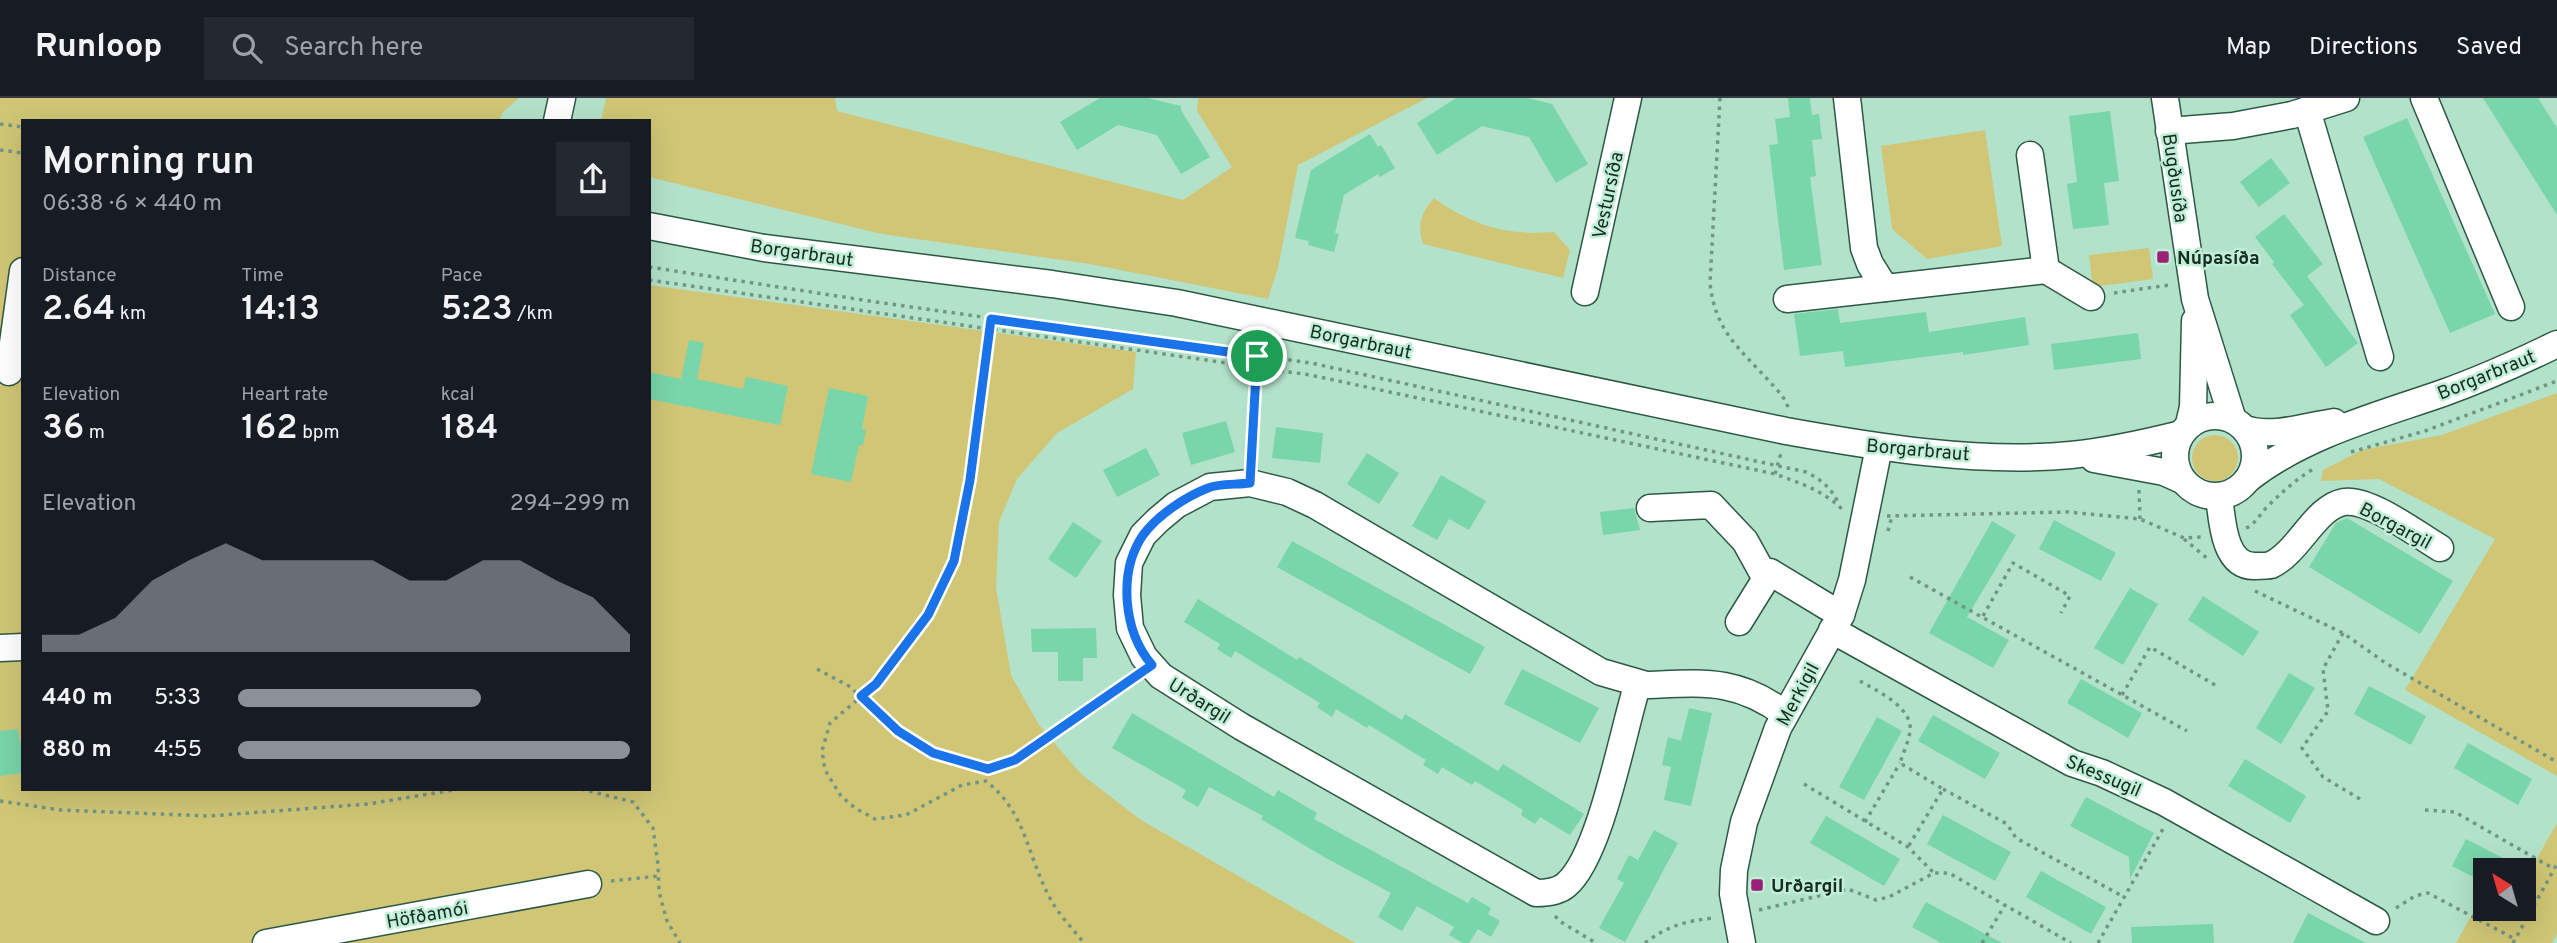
<!DOCTYPE html>
<meta charset="utf-8">
<style>
:root{--surface:#171b24;--page:#242831;--text:#f1f3f6;--muted:#9ea1a6;--line:#363941;--accent:#8c9099}
body{margin:0;font-family:Overpass,sans-serif;background:var(--page);color:var(--text);height:100vh;display:flex;flex-direction:column;font-size:26px;white-space:nowrap}
*{box-sizing:border-box;margin:0}
p{font-size:23px;color:var(--muted)}
.icon{flex:none;width:38px;height:38px;fill:none;stroke:currentColor;stroke-width:2;stroke-linecap:round;stroke-linejoin:round}
.map{position:relative;flex:1;overflow:hidden}
.side{position:absolute;left:21px;top:21px;width:630px;height:672px;display:flex;flex-direction:column;background:var(--surface);border-radius:0px;box-shadow:0 7px 28px #0002}
.side>*{flex:none}
.needle{width:46px;rotate:323deg}
.buttons{position:absolute;left:2473px;top:760px;display:grid;gap:14px}
.buttons a{display:grid;place-items:center;width:63px;height:63px;border-radius:0px;background:var(--surface);box-shadow:0 7px 28px #0002;font-size:35px}
.pin{position:absolute;display:grid;place-items:center;width:60px;height:60px;color:#fff;margin:-30px;border:4px solid #fff;border-radius:50%;box-shadow:0 2px 7px #0007}
.round{display:grid;place-items:center;flex:none;width:74px;height:74px;border-radius:0px;background:var(--page)}
.head{display:flex;align-items:center;justify-content:space-between;height:119px;padding:0 21px}
h1{font-size:38px;font-weight:600;line-height:52px}
.metrics{display:grid;grid-template-columns:repeat(3,1fr);gap:10px;height:119px;padding:7px 21px}
.metrics div{display:grid;align-content:center}
.metrics b{font-size:35px;font-weight:600}
.metrics small{font-size:19px;font-weight:400}
.metrics p{font-size:19px}
.chart{height:196px;padding:14px 21px}
.chart p{display:flex;justify-content:space-between}
.chart svg{width:100%;height:126px;margin-top:7px;fill:var(--accent);opacity:.7}
ul{padding:0 21px;list-style:none;font-size:23px}
li{display:grid;grid-template-columns:112px 84px 1fr;align-items:center;height:52px}
li i{height:18px;border-radius:9px;background:var(--accent)}
header{display:flex;align-items:center;gap:42px;box-sizing:border-box;height:98px;padding:0 35px;background:var(--surface);border-bottom:2px solid var(--line)}
header strong{font-size:33px}
nav{display:flex;gap:38px;margin-inline-start:auto;font-size:24px}
.search{width:490px;height:63px;background:var(--page);display:flex;align-items:center;gap:18px;box-sizing:border-box;padding:0 24px;border-radius:0px;color:var(--muted);font-size:26px}
.map>svg:first-child{display:block}
.green{fill:#d0c675}
.building{fill:#79d5aa}
.lines{fill:none;stroke-linecap:round;stroke-linejoin:round}
.minor-casing{stroke:#2d5944;stroke-width:29}
.path{stroke:#729684;stroke-width:3.5;stroke-dasharray:3.5 5;stroke-linecap:butt}
.minor{stroke:#fff;stroke-width:26}
.route-casing{stroke:#fff;stroke-width:14}
.route{stroke:#1a73e8;stroke-width:9}
.poi-dot{fill:#9b2178;stroke:#bfefd6;stroke-width:2.5}
.labels{text-anchor:middle;stroke-width:5;stroke-linejoin:round;paint-order:stroke}
.street-label{font-size:19px;fill:#192c23;stroke:#bfefd6}
.poi-label{font-size:19px;font-weight:bold;fill:#192c23;stroke:#bfefd6;text-anchor:start}
</style>
<header>
<strong>Runloop</strong>
<div class="search"><svg class="icon" aria-label="search" viewBox="0 0 24 24"><circle cx="10" cy="10" r="6"/><path d="M15 15l6 6"/></svg>Search here</div>
<nav><a>Map</a><a>Directions</a><a>Saved</a></nav>
</header>
<div class="map">
<svg width="2557" height="845" viewBox="0 0 2557 845">
<rect width="100%" height="100%" fill="#b3e2ca"/>
<g class="green">
<polygon points="0,0 519,0 502,15 500,23 23,23 23,691 649,691 649,187 1136,254 1133,291 1057,335 1017,381 999,424 996,490 1011,577 1039,627 1081,676 1141,722 1355,845 0,845"/>
<polygon points="606,0 835,0 837,13 1183,102 1232,69 1197,13 1198,0 1427,0 1298,67 1278,170 1268,201 1090,166 882,136 649,79 649,23 601,23"/>
<polygon points="1985,32 2002,148 1927,161 1892,131 1881,48"/>
<path d="M1434,100c37,27 73,38 120,34l16,18 -7,28 -140,-34c-6,-18 -2,-32 11,-46z"/>
<polygon points="2149,150 2153,181 2093,189 2089,157"/>
<polygon points="2557,295 2557,678 2405,592 2495,441 2379,381 2321,383 2323,372 2362,352 2442,337"/>
<circle cx="2215" cy="360" r="23"/>
<polygon points="2557,725 2557,836 2552,845 2456,845 2478,806 2502,819 2507,810 2524,810 2524,783"/>
</g>
<g class="building">
<polygon points="1100,0 1148,0 1181,8 1181,12 1210,59 1181,76 1157,37 1118,27 1077,52 1060,24"/>
<polygon points="1456,0 1528,0 1552,6 1588,66 1556,85 1529,39 1482,28 1437,57 1417,25"/>
<polygon points="1788,0 1810,0 1812,17 1819,16 1822,41 1812,42 1816,78 1810,79 1822,167 1784,172 1769,47 1778,46 1775,21 1790,19"/>
<polygon points="2483,0 2538,0 2557,30 2557,117"/>
<polygon points="2110,13 2119,83 2104,85 2109,127 2073,131 2067,86 2077,84 2069,18"/>
<polygon points="2407,20 2495,216 2450,235 2363,39"/>
<polygon points="1370,36 1378,49 1381,47 1395,70 1380,79 1378,76 1344,97 1335,135 1339,136 1334,154 1308,147 1309,143 1295,140 1311,72"/>
<polygon points="2271,60 2290,85 2259,109 2240,84"/>
<polygon points="2284,116 2323,166 2307,178 2358,245 2326,269 2290,217 2304,207 2272,166 2274,164 2255,139"/>
<polygon points="1838,211 1840,225 1926,214 1929,234 2025,219 2029,247 1963,257 1963,254 1845,269 1843,253 1800,258 1794,216"/>
<polygon points="2138,235 2141,261 2054,272 2051,246"/>
<polygon points="689,242 704,245 697,281 743,291 746,279 788,288 780,327 649,301 649,274 681,281"/>
<polygon points="829,290 868,298 862,331 866,332 863,347 859,347 851,384 811,376"/>
<polygon points="1226,323 1235,354 1191,367 1182,335"/>
<polygon points="1276,329 1323,335 1320,365 1272,360"/>
<polygon points="1146,350 1160,377 1117,399 1103,372"/>
<polygon points="1367,355 1399,375 1379,406 1347,386"/>
<polygon points="1441,377 1486,403 1469,432 1449,421 1437,442 1412,428"/>
<polygon points="1634,410 1640,432 1603,437 1600,414"/>
<polygon points="2347,420 2453,483 2420,536 2309,469 2336,425"/>
<polygon points="2054,422 2116,455 2101,483 2039,451"/>
<polygon points="1992,423 2016,437 1967,519 2009,542 1993,570 1929,535"/>
<polygon points="1073,424 1102,443 1076,480 1048,461"/>
<polygon points="1292,443 1485,549 1470,576 1277,469"/>
<polygon points="2130,490 2158,506 2123,567 2094,550"/>
<polygon points="2203,498 2259,534 2243,558 2188,522"/>
<polygon points="1198,501 1297,562 1299,559 1402,622 1405,616 1498,673 1503,666 1584,716 1570,737 1540,719 1535,726 1521,717 1523,712 1475,683 1472,687 1442,669 1438,676 1423,667 1426,662 1369,627 1367,630 1336,611 1332,619 1317,609 1320,605 1235,553 1231,560 1217,551 1220,546 1184,524"/>
<polygon points="1096,530 1097,560 1083,560 1083,583 1058,583 1058,554 1032,554 1031,531"/>
<polygon points="1522,571 1599,610 1580,645 1504,606"/>
<polygon points="2289,575 2315,590 2281,646 2256,630"/>
<polygon points="2081,581 2142,615 2128,640 2067,605"/>
<polygon points="2369,588 2426,618 2411,647 2354,616"/>
<polygon points="1689,610 1712,615 1691,708 1664,702 1671,669 1662,667 1668,639 1681,643"/>
<polygon points="1132,615 1274,699 1278,692 1317,715 1314,721 1468,805 1472,799 1491,810 1488,816 1500,823 1491,839 1478,831 1469,845 1463,845 1449,837 1454,829 1417,808 1402,833 1378,819 1391,795 1324,759 1261,721 1263,718 1209,689 1198,709 1182,700 1186,692 1112,650"/>
<polygon points="1933,617 2000,655 1985,681 1918,643"/>
<polygon points="1877,619 1902,633 1864,702 1839,689"/>
<polygon points="18,631 20,645 23,645 23,675 0,678 0,633"/>
<polygon points="2468,645 2532,681 2518,707 2454,670"/>
<polygon points="2245,661 2306,698 2290,725 2228,688"/>
<polygon points="2086,699 2154,735 2130,781 2129,759 2070,728"/>
<polygon points="1943,717 2011,754 1995,783 1927,746"/>
<polygon points="1826,718 1900,761 1884,788 1810,745"/>
<polygon points="1654,732 1678,745 1625,844 1599,830 1624,785 1617,781 1629,757 1638,762"/>
<polygon points="2466,741 2526,772 2485,772 2485,785 2452,768"/>
<polygon points="2041,773 2106,809 2091,836 2026,799"/>
<polygon points="1926,804 2002,845 1941,845 1912,829"/>
<polygon points="2308,815 2366,845 2293,845"/>
<polygon points="2213,826 2214,845 2132,845 2131,829"/>
</g>
<g class="lines">
<defs>
<g id="minor">
<polyline points="1847,0 1864,150 1870,166 1885,190"/>
<polyline points="2165,0 2195,201 2233,322"/>
<polyline points="2424,0 2511,209"/>
<polyline points="2307,12 2380,259"/>
<polyline points="557,23 562,0"/>
<polyline points="2169,33 2233,28 2292,17 2346,0"/>
<polyline points="2030,57 2046,172"/>
<path d="M649,128l115,22 288,36 125,19 609,128c89,16 194,33 285,24 37,-4 74,-12 110,-21"/>
<polyline points="1585,194 1628,0"/>
<polyline points="1787,201 2046,172 2091,199"/>
<polyline points="9,274 23,173"/>
<circle cx="2215" cy="358" r="40"/>
<polyline points="2189,326 2193,309 2195,223"/>
<path d="M2245,331c28,9 61,-3 89,-7"/>
<polyline points="2094,361 2164,374 2182,382"/>
<path d="M2248,381c56,-44 129,-63 195,-86 39,-14 77,-31 114,-49"/>
<path d="M2219,398c3,22 4,71 36,70 4,0 12,0 16,-1 28,-13 44,-58 73,-63 25,-4 74,33 96,46"/>
<polyline points="1650,410 1711,407 1745,443 1766,481"/>
<polyline points="1739,524 1770,474 1841,517"/>
<polyline points="1832,532 2072,665 2102,675 2164,704 2376,823"/>
<polyline points="0,550 23,549"/>
<path d="M1638,585c-15,46 -37,173 -72,202 -8,7 -20,8 -30,8l-294,-166 -81,-51 -17,-19 -14,-29 -3,-33 2,-32 14,-28 15,-15 18,-15 34,-18 40,-4 37,9 28,13 286,167 45,13c57,-2 91,-7 139,29"/>
<polyline points="266,845 588,786"/>
<polyline points="1742,845 1733,796 1734,772 1744,724 1778,630 1841,517 1852,482 1879,349"/>
</g>
</defs>
<use href="#minor" class="minor-casing"/>
<g class="path">
<path d="M1720,0l-10,185c5,48 29,65 60,99 7,8 16,16 18,26"/>
<polyline points="0,26 23,29"/>
<polyline points="0,52 23,55"/>
<path d="M649,169l227,35 435,61 495,109c16,8 25,16 33,32"/>
<path d="M649,182l661,95 465,99c25,9 47,16 67,35"/>
<polyline points="2114,195 2169,187"/>
<path d="M991,221l-21,161 -16,81 -26,54 -52,69 -46,39 -8,28 3,19 16,26 14,12 20,11 31,-4 56,-30 24,-4c41,32 41,76 65,119 8,15 22,29 33,43"/>
<polyline points="2351,354 2425,333 2557,283"/>
<polyline points="1251,362 1257,258"/>
<polyline points="1775,376 1781,355"/>
<polyline points="2139,392 2140,421"/>
<polyline points="1887,418 2068,414 2140,421 2184,440 2201,439"/>
<path d="M2246,430c10,-4 15,-16 23,-23 14,-14 28,-26 44,-36"/>
<polyline points="1888,433 1892,418"/>
<polyline points="2184,441 2208,461"/>
<polyline points="1910,479 2187,633"/>
<polyline points="2255,493 2343,535 2387,566 2557,664"/>
<polyline points="1983,518 2013,465 2070,498 2061,515"/>
<polyline points="2343,535 2323,571 2328,613 2302,650 2323,679 2360,701"/>
<polyline points="817,571 849,588 898,633 933,655 988,671 1015,662 1132,580"/>
<path d="M1860,583c17,10 53,26 50,50 -1,10 -7,22 -10,32l43,26 -35,58"/>
<polyline points="2122,597 2150,549 2215,587"/>
<polyline points="1804,686 1908,749 1934,775"/>
<polyline points="581,691 633,704 653,730 658,767 659,794 667,823 680,845"/>
<polyline points="1943,691 2007,726 2016,740 2124,799"/>
<polyline points="0,703 60,712 209,718 368,706 459,691"/>
<polyline points="2425,712 2455,714 2554,771"/>
<polyline points="1865,724 1900,665"/>
<polyline points="611,783 659,778"/>
<polyline points="2396,810 2415,798 2428,795 2515,841"/>
<polyline points="1759,812 1848,791 1876,802 1889,799 1934,775 1949,775 2071,845"/>
<polyline points="1555,818 1561,824 1596,845"/>
<path d="M1645,845c22,-17 41,-22 68,-25"/>
<polyline points="1982,845 2005,807"/>
<polyline points="2098,845 2163,731"/>
<polyline points="2513,845 2557,766"/>
</g>
<use href="#minor" class="minor"/>
</g>
<g class="lines">
<defs>
<path id="route" d="M991,221l266,37 -7,127c-13,2 -31,0 -42,5 -23,9 -50,27 -65,47 -25,37 -20,96 9,130l-137,95 -27,9 -55,-16 -35,-22 -37,-35 15,-12 52,-69 26,-54 16,-81z"/>
</defs>
<use href="#route" class="route-casing"/>
<use href="#route" class="route"/>
</g>
<g class="poi-dot">
<rect x="2156" y="152" width="14" height="14" rx="3.5"/>
<rect x="1750" y="780" width="14" height="14" rx="3.5"/>
</g>
<g class="labels">
<g class="street-label">
<text transform="translate(2176 80) rotate(82)" y="7">Bugðusíða</text>
<text transform="translate(1607 97) rotate(-78)" y="7">Vestursíða</text>
<text transform="translate(802 154) rotate(8)" y="7">Borgarbraut</text>
<text transform="translate(1361 243) rotate(12)" y="7">Borgarbraut</text>
<text transform="translate(2486 276) rotate(-22)" y="7">Borgarbraut</text>
<text transform="translate(1918 351) rotate(5)" y="7">Borgarbraut</text>
<text transform="translate(2396 427) rotate(28)" y="7">Borgargil</text>
<text transform="translate(1797 596) rotate(-62)" y="7">Merkigil</text>
<text transform="translate(1200 602) rotate(32)" y="7">Urðargil</text>
<text transform="translate(2104 677) rotate(23)" y="7">Skessugil</text>
<text transform="translate(427 816) rotate(-10)" y="7">Höfðamói</text>
</g>
<g class="poi-label">
<text x="2177" y="166">Núpasíða</text>
<text x="1771" y="794">Urðargil</text>
</g>
</g>
</svg>
<div class="buttons">
<a><svg class="needle" viewBox="-14 -14 28 28"><path d="M0-13l5 13h-10z" fill="#e53935"/><path d="M0 13l5-13h-10z" fill="#9ea1a6"/></svg></a>
</div>
<div class="pin" style="left:1257px;top:258px;background:#1e9e55"><svg class="icon" aria-label="arrive" viewBox="0 0 24 24"><path d="M6 21V4h12l-3 4 3 4H6"/></svg></div>
<section class="side">
<div class="head"><div><h1>Morning run</h1><p>06:38 · 6 × 440 m</p></div><a class="round"><svg class="icon" aria-label="share" viewBox="0 0 24 24"><path d="M12 15V3M7 8l5-5 5 5M5 13v7h14v-7"/></svg></a></div>
<div class="metrics">
<div><p>Distance</p><b>2.64<small> km</small></b></div>
<div><p>Time</p><b>14:13</b></div>
<div><p>Pace</p><b>5:23<small> /km</small></b></div>
</div>
<div class="metrics">
<div><p>Elevation</p><b>36<small> m</small></b></div>
<div><p>Heart rate</p><b>162<small> bpm</small></b></div>
<div><p>kcal</p><b>184</b></div>
</div>
<div class="chart"><p><span>Elevation</span>294–299 m</p>
<svg viewBox="0 0 160 44" preserveAspectRatio="none"><path d="M0 44V38L10 38L20 32L30 19L40 12L50 6L60 12L70 12L80 12L90 12L100 19L110 19L120 12L130 12L140 19L150 25L160 38V44z"/></svg>
</div>
<ul>
<li><b>440 m</b>5:33<i style="width:62%"></i></li>
<li><b>880 m</b>4:55<i style="width:100%"></i></li>
</ul>
</section>
</div>
